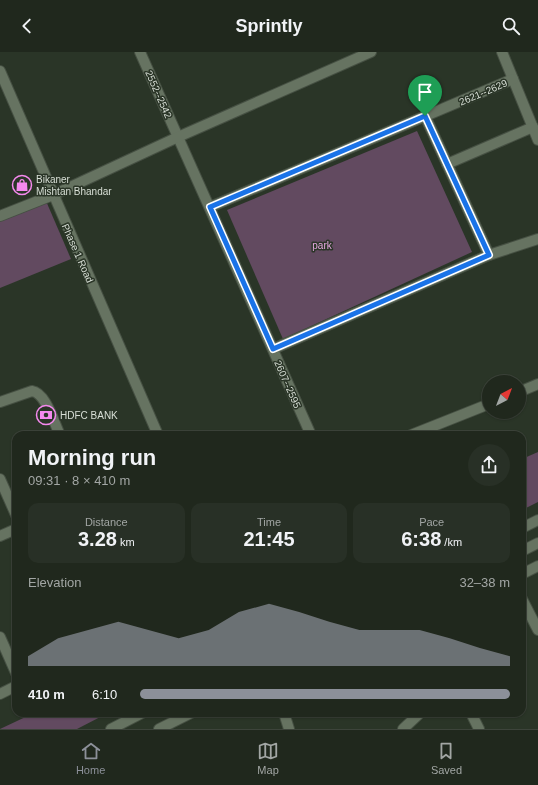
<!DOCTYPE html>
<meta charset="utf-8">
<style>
:root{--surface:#20281d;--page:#283026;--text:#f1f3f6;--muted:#a2a6a4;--line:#3d443b;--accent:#8c9099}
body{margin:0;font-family:Arial,sans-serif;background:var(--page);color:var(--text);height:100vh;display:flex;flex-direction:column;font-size:15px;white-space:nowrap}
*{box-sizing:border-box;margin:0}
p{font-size:13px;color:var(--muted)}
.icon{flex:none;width:22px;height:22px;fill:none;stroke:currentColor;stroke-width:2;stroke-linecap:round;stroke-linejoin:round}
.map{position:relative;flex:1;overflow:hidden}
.drawer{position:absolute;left:12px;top:379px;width:514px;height:286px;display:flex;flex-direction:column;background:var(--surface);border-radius:12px;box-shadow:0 1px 3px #0004,0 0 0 1px var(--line)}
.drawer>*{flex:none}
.needle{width:26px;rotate:42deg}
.tools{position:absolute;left:482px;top:323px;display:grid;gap:8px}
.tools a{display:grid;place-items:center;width:44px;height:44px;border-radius:50%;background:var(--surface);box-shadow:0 1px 3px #0004,0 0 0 1px var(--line);font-size:20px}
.pin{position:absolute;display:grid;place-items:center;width:34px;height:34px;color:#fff;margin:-41px -17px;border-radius:50% 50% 50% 0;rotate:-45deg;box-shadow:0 0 4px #0007}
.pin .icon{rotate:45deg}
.round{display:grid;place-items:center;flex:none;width:42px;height:42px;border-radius:21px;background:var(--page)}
.headline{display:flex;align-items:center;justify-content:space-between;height:68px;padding:0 16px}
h1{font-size:22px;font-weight:600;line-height:30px}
.figures{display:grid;grid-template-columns:repeat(3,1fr);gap:6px;height:68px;padding:4px 16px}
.figures div{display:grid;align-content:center;border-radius:10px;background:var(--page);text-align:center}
.figures b{font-size:20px;font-weight:600}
.figures small{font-size:11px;font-weight:400}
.figures p{font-size:11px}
.chart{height:112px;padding:8px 16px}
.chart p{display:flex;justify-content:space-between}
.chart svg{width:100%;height:72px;margin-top:4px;fill:var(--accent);opacity:.7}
ul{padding:0 16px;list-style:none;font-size:13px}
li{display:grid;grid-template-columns:64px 48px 1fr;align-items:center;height:30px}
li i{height:10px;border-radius:5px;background:var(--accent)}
header{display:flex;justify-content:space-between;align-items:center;height:52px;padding:0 16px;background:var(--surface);font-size:18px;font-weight:600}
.dock{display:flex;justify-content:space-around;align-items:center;height:56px;border-top:1px solid var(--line);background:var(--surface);font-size:11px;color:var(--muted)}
.dock a{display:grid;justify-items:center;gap:2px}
.dock .current{color:var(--accent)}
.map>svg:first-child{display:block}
.green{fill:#624a60}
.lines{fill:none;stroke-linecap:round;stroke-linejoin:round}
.minor-casing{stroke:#465043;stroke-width:12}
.minor{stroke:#667361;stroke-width:10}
.route-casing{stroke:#fff;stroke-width:8}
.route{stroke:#1a73e8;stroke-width:5}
.labels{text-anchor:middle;stroke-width:3;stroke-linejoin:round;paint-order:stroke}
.street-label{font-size:10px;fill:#d8dfd6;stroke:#2a3527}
.poi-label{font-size:10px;fill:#d8dfd6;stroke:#2a3527;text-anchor:start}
.park-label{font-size:10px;fill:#e6a8e0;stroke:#2a3527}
</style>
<header><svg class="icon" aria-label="back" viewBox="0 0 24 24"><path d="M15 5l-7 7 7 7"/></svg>Sprintly<svg class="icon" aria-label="search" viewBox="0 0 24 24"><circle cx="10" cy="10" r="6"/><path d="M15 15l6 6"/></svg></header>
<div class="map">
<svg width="538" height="677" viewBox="0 0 538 677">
<rect width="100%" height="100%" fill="#2a3527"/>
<g class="green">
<polygon points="417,79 472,200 283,287 227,158"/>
<polygon points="46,149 71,207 0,236 0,169"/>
<polygon points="538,400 538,450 522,458 522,407"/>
<polygon points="34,661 108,661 77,677 0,677"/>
</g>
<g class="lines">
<defs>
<g id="minor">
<polyline points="140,0 311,383"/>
<polyline points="502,0 538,88"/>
<polyline points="0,19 158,383"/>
<polyline points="447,112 533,75"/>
<polyline points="210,155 513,27"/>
<polyline points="0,164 53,143 178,85 371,0"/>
<polyline points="489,203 538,187"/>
<polyline points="273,297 489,203 425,64"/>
<polyline points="519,340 538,332"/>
<path d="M0,350l32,-11c14,2 22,32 28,44"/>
<polyline points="411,383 489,352"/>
<polyline points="0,427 16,463"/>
<polyline points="522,476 538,468"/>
<polyline points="0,484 16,477"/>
<polyline points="522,499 538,491"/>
<polyline points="522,522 538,514"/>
<polyline points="522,547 538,578"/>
<polyline points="0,585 16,621"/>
<polyline points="0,642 16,634"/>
<polyline points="284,661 289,677"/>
<polyline points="471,661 479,677"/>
<polyline points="111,677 142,661"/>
<polyline points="159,677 191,661"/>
<polyline points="403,677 420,661"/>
</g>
</defs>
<use href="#minor" class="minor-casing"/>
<use href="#minor" class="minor"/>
</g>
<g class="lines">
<defs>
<polygon id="route" points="425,64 489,203 273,297 210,155"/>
</defs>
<use href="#route" class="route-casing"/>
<use href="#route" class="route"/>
</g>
<defs>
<symbol id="shop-ring" viewBox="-11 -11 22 22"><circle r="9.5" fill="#2a3527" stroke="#f589ee" stroke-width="1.5"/><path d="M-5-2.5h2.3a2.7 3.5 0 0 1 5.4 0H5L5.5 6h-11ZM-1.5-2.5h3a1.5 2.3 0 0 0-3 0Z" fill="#f589ee"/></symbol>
<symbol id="bank-ring" viewBox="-11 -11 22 22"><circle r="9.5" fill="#2a3527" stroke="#f589ee" stroke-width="1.5"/><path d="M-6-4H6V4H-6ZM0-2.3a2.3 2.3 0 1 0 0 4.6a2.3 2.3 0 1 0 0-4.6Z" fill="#f589ee"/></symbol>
</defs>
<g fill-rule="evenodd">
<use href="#shop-ring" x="11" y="122" width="22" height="22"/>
<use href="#bank-ring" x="35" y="352" width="22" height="22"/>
</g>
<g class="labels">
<g class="street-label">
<text transform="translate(483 40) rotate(-23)" y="4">2621--2629</text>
<text transform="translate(159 42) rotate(66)" y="4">2552--2542</text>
<text transform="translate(78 201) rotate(66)" y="4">Phase 1 Road</text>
<text transform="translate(288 332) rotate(66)" y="4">2607--2595</text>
</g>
<g class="poi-label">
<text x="36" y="131">Bikaner<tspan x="36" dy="12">Mishtan Bhandar</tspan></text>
<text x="60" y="367">HDFC BANK</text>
</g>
<g class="park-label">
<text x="322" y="197">park</text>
</g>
</g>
</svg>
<div class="tools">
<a><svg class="needle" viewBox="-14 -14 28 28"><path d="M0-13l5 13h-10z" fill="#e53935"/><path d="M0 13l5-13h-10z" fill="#a2a6a4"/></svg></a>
</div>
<div class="pin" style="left:425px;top:64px;background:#1e9e55"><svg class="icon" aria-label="arrive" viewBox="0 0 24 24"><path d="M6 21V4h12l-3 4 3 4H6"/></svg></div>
<section class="drawer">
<div class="headline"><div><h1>Morning run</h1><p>09:31 · 8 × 410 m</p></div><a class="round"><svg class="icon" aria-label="share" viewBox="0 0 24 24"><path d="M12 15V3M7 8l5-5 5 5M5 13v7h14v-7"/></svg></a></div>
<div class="figures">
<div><p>Distance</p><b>3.28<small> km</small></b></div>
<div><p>Time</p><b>21:45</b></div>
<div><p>Pace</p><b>6:38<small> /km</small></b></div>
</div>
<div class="chart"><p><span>Elevation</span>32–38 m</p>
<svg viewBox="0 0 160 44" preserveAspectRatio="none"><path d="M0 44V38L10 27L20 22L30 17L40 22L50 27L60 22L70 11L80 6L90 11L100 17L110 22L120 22L130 22L140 27L150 33L160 38V44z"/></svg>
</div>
<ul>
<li><b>410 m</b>6:10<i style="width:100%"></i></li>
</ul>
</section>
</div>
<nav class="dock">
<a class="current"><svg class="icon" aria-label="home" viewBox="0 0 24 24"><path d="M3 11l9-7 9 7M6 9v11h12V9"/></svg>Home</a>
<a><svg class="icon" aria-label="map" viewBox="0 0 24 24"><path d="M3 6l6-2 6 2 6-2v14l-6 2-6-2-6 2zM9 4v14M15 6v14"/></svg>Map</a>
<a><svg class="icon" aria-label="saved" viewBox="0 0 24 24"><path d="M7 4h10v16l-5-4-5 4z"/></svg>Saved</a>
</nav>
